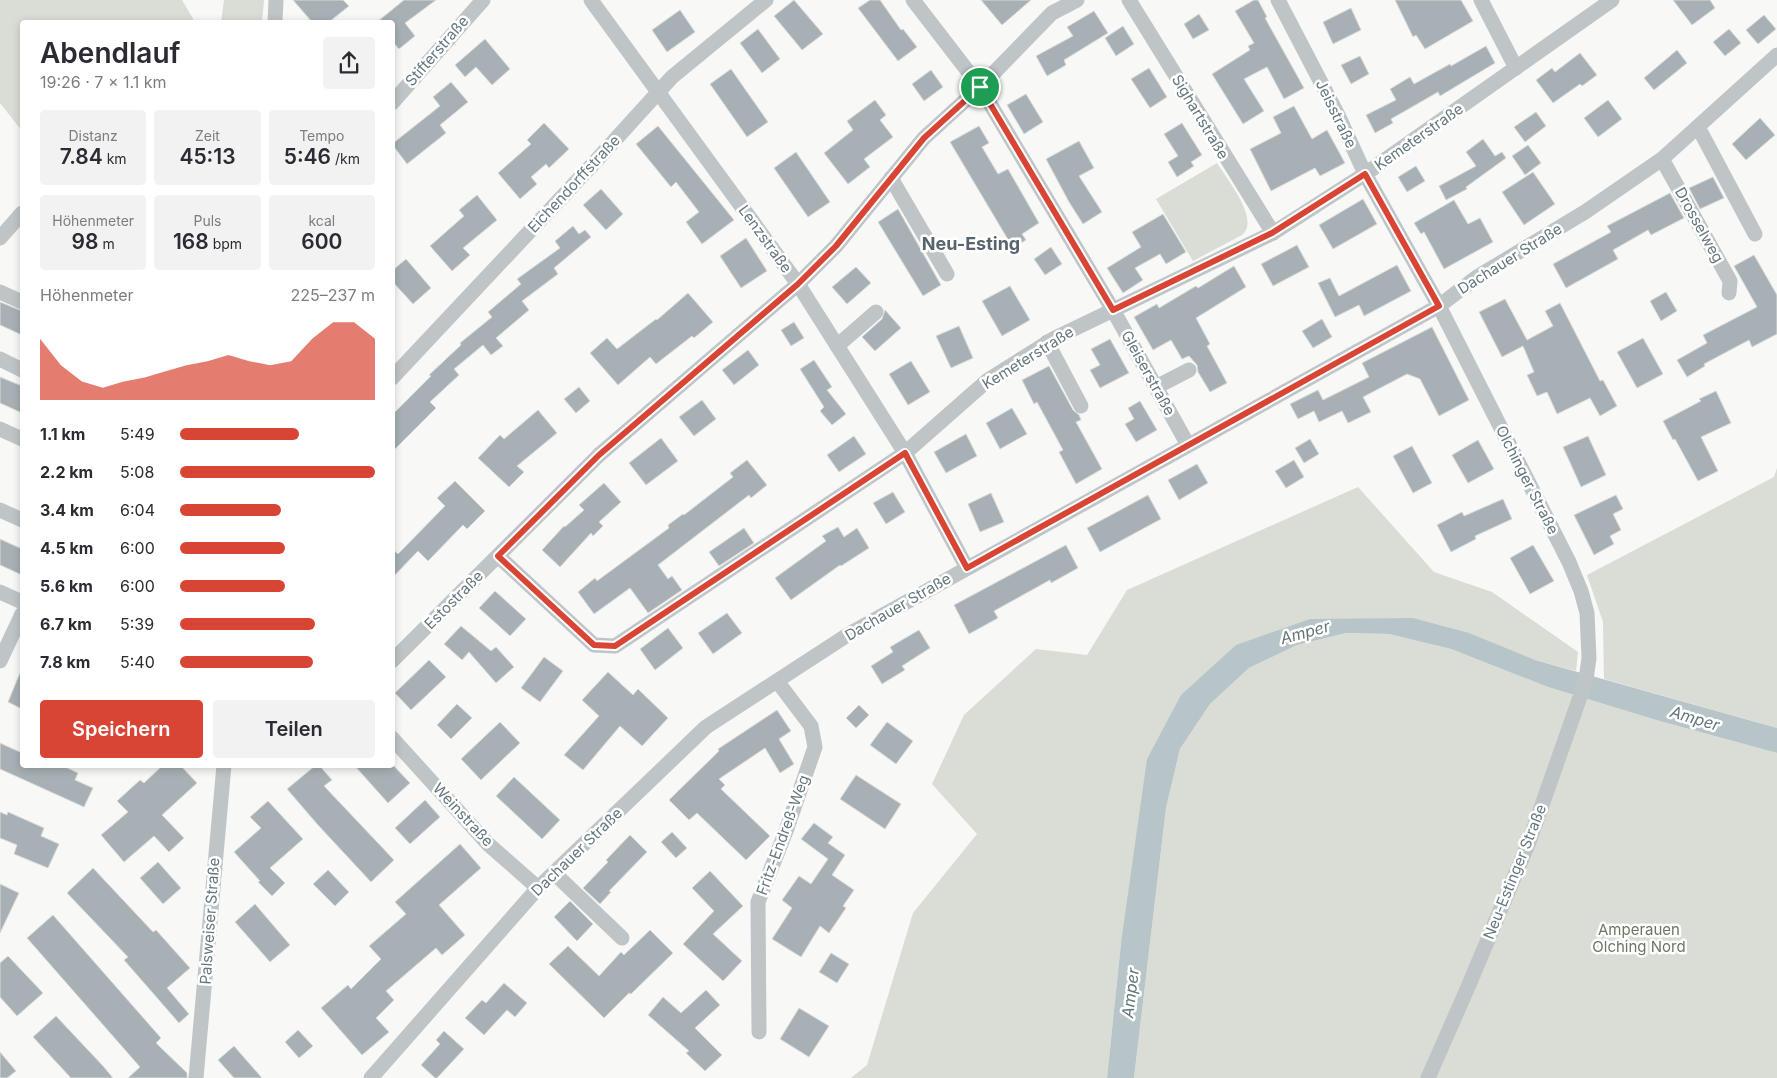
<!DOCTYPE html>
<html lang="de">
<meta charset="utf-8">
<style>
:root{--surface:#fff;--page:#f2f2f3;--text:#2b2b33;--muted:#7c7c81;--accent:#d94535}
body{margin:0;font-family:Inter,sans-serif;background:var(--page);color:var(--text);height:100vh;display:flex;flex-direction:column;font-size:19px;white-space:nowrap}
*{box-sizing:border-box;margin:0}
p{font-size:16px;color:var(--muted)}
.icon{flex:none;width:28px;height:28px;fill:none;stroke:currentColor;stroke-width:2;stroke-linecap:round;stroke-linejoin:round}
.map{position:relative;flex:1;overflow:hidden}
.side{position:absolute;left:20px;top:20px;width:375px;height:748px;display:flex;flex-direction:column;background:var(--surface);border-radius:5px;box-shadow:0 2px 8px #0003}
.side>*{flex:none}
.pin{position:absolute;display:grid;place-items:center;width:42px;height:42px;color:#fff;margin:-21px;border:2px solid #fff;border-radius:50%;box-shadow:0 1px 5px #0007}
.round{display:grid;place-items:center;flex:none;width:52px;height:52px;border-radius:5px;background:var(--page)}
.head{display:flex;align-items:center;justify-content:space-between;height:85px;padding:0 20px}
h1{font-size:28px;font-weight:600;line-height:38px}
.figures{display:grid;grid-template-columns:repeat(3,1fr);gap:8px;height:85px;padding:5px 20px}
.figures div{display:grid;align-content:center;border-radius:5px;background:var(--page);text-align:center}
.figures b{font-size:21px;font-weight:600}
.figures small{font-size:14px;font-weight:400}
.figures p{font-size:14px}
.chart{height:140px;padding:10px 20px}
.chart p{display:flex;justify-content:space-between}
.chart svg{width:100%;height:90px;margin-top:5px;fill:var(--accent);opacity:.7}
.cta{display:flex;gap:10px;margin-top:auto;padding:10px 20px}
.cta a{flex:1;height:58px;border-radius:5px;background:var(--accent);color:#fff;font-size:20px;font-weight:600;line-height:58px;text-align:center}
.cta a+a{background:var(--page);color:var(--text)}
ul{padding:0 20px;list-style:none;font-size:16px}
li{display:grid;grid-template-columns:80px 60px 1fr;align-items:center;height:38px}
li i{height:12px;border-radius:6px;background:var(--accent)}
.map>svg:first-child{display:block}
.green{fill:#d9ddd5}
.water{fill:#b8c5c8}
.building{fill:#a7b1b5;stroke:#dadad8}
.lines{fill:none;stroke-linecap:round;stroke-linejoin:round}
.minor{stroke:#bfc5c7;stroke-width:15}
.route-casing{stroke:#fff;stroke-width:10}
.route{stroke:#d94535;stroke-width:6}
.labels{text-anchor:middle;stroke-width:5;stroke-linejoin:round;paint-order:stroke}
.street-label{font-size:15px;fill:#65777f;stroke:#fff}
.park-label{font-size:15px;fill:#6a7864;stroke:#fff}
.water-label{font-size:16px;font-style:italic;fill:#607679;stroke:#fff}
.quarter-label{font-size:18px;font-weight:bold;fill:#57646b;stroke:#fff}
</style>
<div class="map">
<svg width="1777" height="1078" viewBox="0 0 1777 1078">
<rect width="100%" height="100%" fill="#f8f8f6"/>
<g class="green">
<polygon points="0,0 182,0 195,22 22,22 22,131 0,103"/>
<polygon points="224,0 264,0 262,22 221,22"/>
<path d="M1217,163c9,15 44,57 25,72l-49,26 -37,-62z"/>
<polygon points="1777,468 1777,728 1604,679 1603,622 1587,575 1774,477"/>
<polygon points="1358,487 1434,572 1492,592 1578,652 1576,671 1535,660 1310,619 1181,695 1121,943 1107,1078 851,1078 867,1065 913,913 977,834 932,784 964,715 1036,649 1087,655 1127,590"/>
<polygon points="1346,633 1389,634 1451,649 1548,687 1656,720 1777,753 1777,1078 1134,1078 1166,808 1180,749 1210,704 1249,668 1297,645"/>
</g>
<polygon class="water" points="1413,618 1469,633 1535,660 1777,728 1777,753 1656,720 1548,687 1451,649 1389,634 1346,633 1297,645 1249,668 1210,704 1180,749 1166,808 1134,1078 1107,1078 1121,943 1147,759 1181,695 1236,645 1310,619"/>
<g class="building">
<polygon points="293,0 343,0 349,6 329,22 312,22"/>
<polygon points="404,0 436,0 405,23 415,36 399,49 392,41 392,22 377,22"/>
<polygon points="794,0 823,34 802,50 774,16"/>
<polygon points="870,0 880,0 901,30 903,29 917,47 898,61 858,8"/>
<polygon points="981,0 1031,0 1002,25"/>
<polygon points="1254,0 1258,0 1267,17 1265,18 1304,88 1284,99 1267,67 1244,79 1264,111 1243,124 1212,74 1250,50 1248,46 1254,43 1235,11"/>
<polygon points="1395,0 1461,0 1473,21 1425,49 1416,35 1413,37"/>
<polygon points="1673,0 1710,0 1715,8 1692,25"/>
<polygon points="1351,8 1361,30 1333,44 1323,22"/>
<polygon points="680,10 695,32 667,52 652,30"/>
<polygon points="1094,11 1108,33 1064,60 1066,65 1047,76 1036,56 1073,36 1067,27"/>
<polygon points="1199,14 1209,30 1193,39 1184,24"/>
<polygon points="1764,15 1776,29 1758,44 1746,30"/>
<polygon points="1123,26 1134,44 1116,56 1105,38"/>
<polygon points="758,29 780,59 762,73 740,43"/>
<polygon points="1729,29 1741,43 1725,56 1713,42"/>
<polygon points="485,39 510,69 492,85 476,67 465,77 455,65"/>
<polygon points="1486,46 1495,63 1440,96 1438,92 1391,119 1393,123 1375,133 1366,115 1396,100 1390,89 1410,77 1414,84 1450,64 1451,66"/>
<polygon points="1677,50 1687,63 1654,90 1644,78"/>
<polygon points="1580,53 1597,75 1582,86 1580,84 1553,103 1536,80 1552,68 1555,72"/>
<polygon points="1360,56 1369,74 1351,84 1341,65"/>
<polygon points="1149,68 1167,97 1150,108 1131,79"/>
<polygon points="731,69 768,122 747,137 710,84"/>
<polygon points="931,70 943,87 924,101 912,84"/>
<polygon points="451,82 468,102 440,125 446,133 407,164 392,144 440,106 433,97"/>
<polygon points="1026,94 1043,122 1024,134 1007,105"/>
<polygon points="875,100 886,115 880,120 893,137 864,159 870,167 848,184 824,153 853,130 847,121"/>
<polygon points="1608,100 1622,119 1598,137 1584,118"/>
<polygon points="1294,106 1312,139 1327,130 1345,163 1320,176 1315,168 1271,191 1250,149 1281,133 1273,117"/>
<polygon points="1536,112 1546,126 1525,142 1514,127"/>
<polygon points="1760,118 1775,135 1746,160 1732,144"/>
<polygon points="544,123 569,149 549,168 546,164 531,177 537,184 520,199 498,173 531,144 527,140"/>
<polygon points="1182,123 1202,155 1191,162 1194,166 1177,177 1168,162 1178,156 1164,134"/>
<polygon points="658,126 734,220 702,244 686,222 699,212 676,182 671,187 636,144"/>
<polygon points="979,126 989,143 982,147 998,174 1008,169 1039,223 1022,234 1026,240 1013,248 950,142"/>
<polygon points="1483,139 1495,156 1502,152 1506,158 1466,187 1467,189 1446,200 1439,186 1476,166 1466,152"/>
<polygon points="1079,141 1094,168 1079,176 1102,212 1083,224 1069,202 1046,159"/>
<polygon points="1528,145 1541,163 1525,175 1512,156"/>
<polygon points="796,152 830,202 808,217 774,168"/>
<polygon points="1416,166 1425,181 1407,192 1398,177"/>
<polygon points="1533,172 1555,204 1524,225 1502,192"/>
<polygon points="1713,177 1724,198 1700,209 1689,188"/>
<polygon points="601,189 623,214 606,230 583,205"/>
<polygon points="1670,193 1684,218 1651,235 1648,230 1613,250 1618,259 1566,288 1553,264 1611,232 1607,226"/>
<polygon points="477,195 497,220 463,248 470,255 452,271 430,246 464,216 459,210"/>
<polygon points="1363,199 1377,224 1333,249 1319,225"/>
<polygon points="1454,200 1468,224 1480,218 1493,242 1444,269 1424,232 1421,234 1414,223"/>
<polygon points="898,209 941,285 923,296 878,222"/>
<polygon points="1163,214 1186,252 1166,264 1160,254 1135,268 1143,280 1123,293 1107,268 1141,247 1132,232"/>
<polygon points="573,226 579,234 585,230 591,237 554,268 558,274 522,301 529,310 496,338 503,346 491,355 483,345 454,369 459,375 430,402 436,408 392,452 392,415 431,376 429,375 461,345 460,343 492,317 488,312 521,284 517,279 560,248 555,241"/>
<polygon points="746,238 767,271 741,288 720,256"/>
<polygon points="1297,245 1309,267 1273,286 1261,264"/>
<polygon points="1051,247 1062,264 1045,275 1034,259"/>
<polygon points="1754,255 1777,295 1777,334 1752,347 1749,340 1704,364 1705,366 1687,377 1677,360 1707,343 1703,335 1757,307 1734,266"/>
<polygon points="406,259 431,288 413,304 392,281 392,271"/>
<polygon points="1397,265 1411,291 1364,316 1359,305 1335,317 1318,283 1330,278 1339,296"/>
<polygon points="1234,266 1246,287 1196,318 1210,344 1207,346 1227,383 1210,392 1198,372 1197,365 1189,356 1182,359 1171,340 1153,350 1134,317 1157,304 1159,308 1196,286 1198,288"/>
<polygon points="856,267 871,283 847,304 832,287"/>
<polygon points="1010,286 1030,320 1002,336 982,301"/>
<polygon points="1666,292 1677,311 1661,321 1650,301"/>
<polygon points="688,293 713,322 694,338 692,336 656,364 650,357 618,385 590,353 607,338 617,349 656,319 657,320"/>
<polygon points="1505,299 1527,340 1553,326 1545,311 1560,303 1600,381 1603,380 1617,406 1600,416 1590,398 1557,414 1547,392 1537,396 1527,375 1534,372 1523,346 1502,357 1479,312"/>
<polygon points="0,302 22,311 22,335 0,325"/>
<polygon points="885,310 901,328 875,351 862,337 882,319"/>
<polygon points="1322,319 1332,337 1313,348 1302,331"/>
<polygon points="794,322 804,338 791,346 781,330"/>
<polygon points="959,326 973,358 951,368 936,336"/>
<polygon points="1432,327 1469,400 1439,416 1420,379 1407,374 1363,397 1371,412 1348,423 1342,411 1319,422 1314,411 1298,419 1290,404 1318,390 1323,400 1369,377 1362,363"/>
<polygon points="1643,338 1663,374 1637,388 1617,352"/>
<polygon points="1110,339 1129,373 1100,388 1090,370 1100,365 1091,349"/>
<polygon points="748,350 759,365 734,385 722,370"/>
<polygon points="814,360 832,387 827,390 846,414 832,425 820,411 824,407 800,369"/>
<polygon points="911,361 930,392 908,405 889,374"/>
<polygon points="1049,366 1073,410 1079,415 1081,420 1076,422 1102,469 1076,484 1059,452 1063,450 1037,402 1034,404 1022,380"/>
<polygon points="0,377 22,386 22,413 0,403"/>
<polygon points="579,387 590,401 576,413 564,399"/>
<polygon points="1716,391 1731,423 1701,437 1718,471 1698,481 1675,439 1673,440 1663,421 1701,401 1699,399"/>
<polygon points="702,400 716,419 694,436 679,417"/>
<polygon points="1140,401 1157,430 1136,442 1125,424 1134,419 1128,408"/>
<polygon points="1012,408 1027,434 1000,449 986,423"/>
<polygon points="538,410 557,433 517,466 524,472 509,487 478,458 500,435 504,439"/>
<polygon points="966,434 977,456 946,473 934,452"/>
<polygon points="854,436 866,454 839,472 827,455"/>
<polygon points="1588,436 1606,475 1581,487 1563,447"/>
<polygon points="661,438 678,461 646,485 629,463"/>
<polygon points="1310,439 1319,454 1304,463 1295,448"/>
<polygon points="1478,440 1494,469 1468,483 1452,455"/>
<polygon points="1412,446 1432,483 1413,493 1393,456"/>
<polygon points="747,460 767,485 751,498 749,495 658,565 668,579 672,576 682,590 648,613 630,588 594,614 578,592 595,578 597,581 669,528 668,525 683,514 684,515 733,477 730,473"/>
<polygon points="1294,460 1304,477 1286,488 1275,471"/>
<polygon points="1197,464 1208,483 1179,500 1168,480"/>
<polygon points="455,481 485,511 467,529 463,525 428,561 418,551 392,578 392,549 398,554 445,506 437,498"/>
<polygon points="604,483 621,502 599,522 603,526 593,536 591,533 560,567 542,550 564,526 565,527 584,510 579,505"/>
<polygon points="893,492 905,512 886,524 873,503"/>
<polygon points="991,493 1004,522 980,532 968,504"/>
<polygon points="1148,495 1161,519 1100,552 1087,528"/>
<polygon points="1616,495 1623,509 1613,514 1621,530 1610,536 1614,544 1594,555 1574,515"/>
<polygon points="1503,499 1512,519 1475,536 1476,539 1451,552 1437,525 1462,512 1464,516"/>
<polygon points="838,527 844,537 857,528 869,548 841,566 840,565 791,600 775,578 826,541 822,536"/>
<polygon points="744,528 754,543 719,566 709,552"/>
<polygon points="0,539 22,549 22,575 0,565"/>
<polygon points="1066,545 1078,568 1051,583 1050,580 994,611 998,618 969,634 954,605"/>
<polygon points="1533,545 1554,581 1530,594 1510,558"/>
<polygon points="495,591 526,619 510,636 479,608"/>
<polygon points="727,613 742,633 713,654 698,633"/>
<polygon points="461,626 491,651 496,647 514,667 496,683 469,652 462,660 444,644"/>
<polygon points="668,628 683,648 655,670 640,649"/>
<polygon points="919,630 930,648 902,666 905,670 882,684 871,666 893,652 890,647"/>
<polygon points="544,657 563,671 540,702 521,688"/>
<polygon points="429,660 446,677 411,710 395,693"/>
<polygon points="22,668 22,709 8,702"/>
<polygon points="608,672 633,695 638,689 668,718 642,746 620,726 583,770 564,755 599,716 582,700"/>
<polygon points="457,704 472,718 451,739 437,725"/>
<polygon points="859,705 869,715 856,728 846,718"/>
<polygon points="777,710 791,731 779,739 794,764 780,773 765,748 719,779 725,785 721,789 770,836 746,860 697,813 689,820 669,800 719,751 718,749"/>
<polygon points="500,722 520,743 481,780 461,759"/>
<polygon points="887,722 913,741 896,764 870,745"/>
<polygon points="0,743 22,753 22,765 61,765 78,773 75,780 93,788 84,807 0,769"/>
<polygon points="163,765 180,765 197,783 162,815 184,838 169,852 154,836 124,862 101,835 128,812 117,801 140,780 144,783"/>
<polygon points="316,765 319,765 332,780 324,786 394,860 371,882 318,825 287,789"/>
<polygon points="354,765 393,765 410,783 388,803"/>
<polygon points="856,775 901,804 885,829 840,799"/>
<polygon points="514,777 560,820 542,839 496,796"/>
<polygon points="425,800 440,817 410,844 395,828"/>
<polygon points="268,801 303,839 270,868 285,883 272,896 258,882 260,881 234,852 261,828 250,817"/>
<polygon points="0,812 7,815 8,812 44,828 41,836 59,844 48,868 14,854 17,845 0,838"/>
<polygon points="814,823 833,837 828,843 845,855 832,875 854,890 843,906 846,908 829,933 820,926 801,957 772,939 792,908 782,900 799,876 811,884 828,859 801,839"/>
<polygon points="672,832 687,848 676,858 661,842"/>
<polygon points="630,835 647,852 609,891 611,892 600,904 583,888 608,862 606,860"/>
<polygon points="460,844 481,868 439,905 465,935 442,955 436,948 386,991 394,1000 376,1018 389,1032 362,1055 321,1008 348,985 351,989 381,959 369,946 406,914 395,902"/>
<polygon points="158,862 181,888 163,904 140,878"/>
<polygon points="93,868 153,932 156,930 190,968 167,988 189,1014 179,1023 124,960 128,957 67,893"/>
<polygon points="328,870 349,892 335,906 313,884"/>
<polygon points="710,871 743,906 713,934 742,961 723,981 683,944 714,911 692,888"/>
<polygon points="0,884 19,893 0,933"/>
<polygon points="570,901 593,924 577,941 554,917"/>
<polygon points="255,904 290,945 270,962 235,922"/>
<polygon points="53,915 161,1038 156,1043 187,1073 187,1078 128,1078 140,1067 27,938"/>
<polygon points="650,930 673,953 631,994 629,993 604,1018 549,964 568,946 599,976 621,952 624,955"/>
<polygon points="831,953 849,964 837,983 819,972"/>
<polygon points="8,956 43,993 17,1016 0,997 0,963"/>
<polygon points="504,983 527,1003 515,1017 507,1010 484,1035 465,1018 482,1000 486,1003"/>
<polygon points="706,990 720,1005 695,1028 722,1055 705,1071 686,1053 689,1051 648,1015 663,997 681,1013"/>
<polygon points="799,1008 829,1026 809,1057 780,1039"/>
<polygon points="56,1016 103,1066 113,1078 71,1078 33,1037"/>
<polygon points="298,1030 313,1046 299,1058 285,1042"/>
<polygon points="444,1031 464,1049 437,1078 435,1078 421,1065 440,1044 436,1040"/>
<polygon points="234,1046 262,1078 234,1078 218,1060"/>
<polygon points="0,1052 16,1071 7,1078 0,1078"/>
</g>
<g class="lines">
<g class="minor">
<polyline points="591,0 798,284 905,453 967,568"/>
<polyline points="913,0 980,87 1113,310 1188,445"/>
<polyline points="1129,0 1273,233"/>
<polyline points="1278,0 1339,117 1365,174 1439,306 1569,562 1581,591 1587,613 1589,658 1586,680 1529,842 1468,987 1428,1078"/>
<polyline points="1481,0 1516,68"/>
<polyline points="275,22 276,0"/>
<polyline points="392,103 483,0"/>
<polyline points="1698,127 1755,234"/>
<polyline points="1662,159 1730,281 1729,293"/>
<polyline points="891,178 947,274"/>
<polyline points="0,238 22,213"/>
<polyline points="0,292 22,302"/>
<polyline points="1047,342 1081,406"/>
<polyline points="837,346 876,312"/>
<polyline points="0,359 22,370"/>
<polyline points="392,378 594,163 672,77 766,0"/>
<polyline points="1156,387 1189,370"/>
<polyline points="0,429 22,439"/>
<polyline points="0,510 22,520"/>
<polyline points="498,556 594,645 615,646 905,453 988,380 1053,339 1273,233 1365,174 1612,0"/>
<polyline points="0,592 22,602"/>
<polyline points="0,661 22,614"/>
<polyline points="392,661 599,455 798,284 836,246 924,138 980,87 1052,13 1077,0"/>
<polyline points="392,738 488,844 538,888"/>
<polyline points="554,873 622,938"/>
<polyline points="759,1032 758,902 786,831 815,747 811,726 777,681"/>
<polyline points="196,1078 224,765"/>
<polyline points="371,1078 538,888 706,727 849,634 1439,306 1477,277 1585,212 1662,159 1777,55"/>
</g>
</g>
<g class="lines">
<defs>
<polygon id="route" points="980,87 1113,310 1272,233 1365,174 1439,306 967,568 905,453 615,646 594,645 498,556 599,455 798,284 836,246 924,138"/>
</defs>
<use href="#route" class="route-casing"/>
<use href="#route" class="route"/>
</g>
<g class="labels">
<g class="street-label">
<text transform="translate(437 51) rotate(-49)" y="5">Stifterstraße</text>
<text transform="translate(1336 114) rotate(64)" y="5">Jeisstraße</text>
<text transform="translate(1200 117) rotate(59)" y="5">Sighartstraße</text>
<text transform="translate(1419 137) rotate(-35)" y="5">Kemeterstraße</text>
<text transform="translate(574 184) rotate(-47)" y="5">Eichendorffstraße</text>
<text transform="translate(1699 225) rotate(61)" y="5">Drosselweg</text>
<text transform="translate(765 239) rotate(54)" y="5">Lenzstraße</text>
<text transform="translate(1510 259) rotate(-32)" y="5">Dachauer Straße</text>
<text transform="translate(1028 358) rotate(-32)" y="5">Kemeterstraße</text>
<text transform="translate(1148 373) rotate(61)" y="5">Gleiserstraße</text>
<text transform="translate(1527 480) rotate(63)" y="5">Olchinger Straße</text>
<text transform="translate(454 600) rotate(-45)" y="5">Estostraße</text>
<text transform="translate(898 607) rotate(-30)" y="5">Dachauer Straße</text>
<text transform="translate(463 815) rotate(47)" y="5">Weinstraße</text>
<text transform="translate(783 835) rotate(-70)" y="5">Fritz-Endreß-Weg</text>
<text transform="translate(577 852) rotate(-44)" y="5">Dachauer Straße</text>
<text transform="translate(1515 872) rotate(-68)" y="5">Neu-Estinger Straße</text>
<text transform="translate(210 921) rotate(-86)" y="5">Palsweiser Straße</text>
</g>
<g class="park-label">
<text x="1639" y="935">Amperauen<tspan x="1639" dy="17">Olching Nord</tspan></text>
</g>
<g class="water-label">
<text transform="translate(1305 632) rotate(-15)" y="6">Amper</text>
<text transform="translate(1695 718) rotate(17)" y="6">Amper</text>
<text transform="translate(1130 993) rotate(-83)" y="6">Amper</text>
</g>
<g class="quarter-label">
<text x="971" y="250">Neu-Esting</text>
</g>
</g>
</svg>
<div class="pin" style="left:980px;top:87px;background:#1e9e55"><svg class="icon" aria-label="arrive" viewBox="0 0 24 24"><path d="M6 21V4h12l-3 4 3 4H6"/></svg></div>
<section class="side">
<div class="head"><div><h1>Abendlauf</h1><p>19:26 · 7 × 1.1 km</p></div><a class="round"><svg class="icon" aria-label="share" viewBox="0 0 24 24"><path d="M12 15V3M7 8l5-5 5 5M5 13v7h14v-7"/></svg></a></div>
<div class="figures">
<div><p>Distanz</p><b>7.84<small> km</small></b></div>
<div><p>Zeit</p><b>45:13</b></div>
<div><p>Tempo</p><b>5:46<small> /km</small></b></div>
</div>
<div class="figures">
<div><p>Höhenmeter</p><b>98<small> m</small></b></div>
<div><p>Puls</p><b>168<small> bpm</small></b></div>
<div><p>kcal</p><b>600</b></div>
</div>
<div class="chart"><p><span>Höhenmeter</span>225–237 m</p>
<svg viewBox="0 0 160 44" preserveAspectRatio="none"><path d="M0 44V14L10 27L20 35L30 38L40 35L50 33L60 30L70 27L80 25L90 22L100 25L110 27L120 25L130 14L140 6L150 6L160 14V44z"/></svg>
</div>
<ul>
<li><b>1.1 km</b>5:49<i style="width:61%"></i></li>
<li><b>2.2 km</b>5:08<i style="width:100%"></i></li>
<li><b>3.4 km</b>6:04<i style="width:52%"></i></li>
<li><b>4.5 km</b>6:00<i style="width:54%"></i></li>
<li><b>5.6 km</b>6:00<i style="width:54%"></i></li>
<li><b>6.7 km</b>5:39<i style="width:69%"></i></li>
<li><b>7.8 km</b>5:40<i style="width:68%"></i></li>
</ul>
<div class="cta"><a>Speichern</a><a>Teilen</a></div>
</section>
</div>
